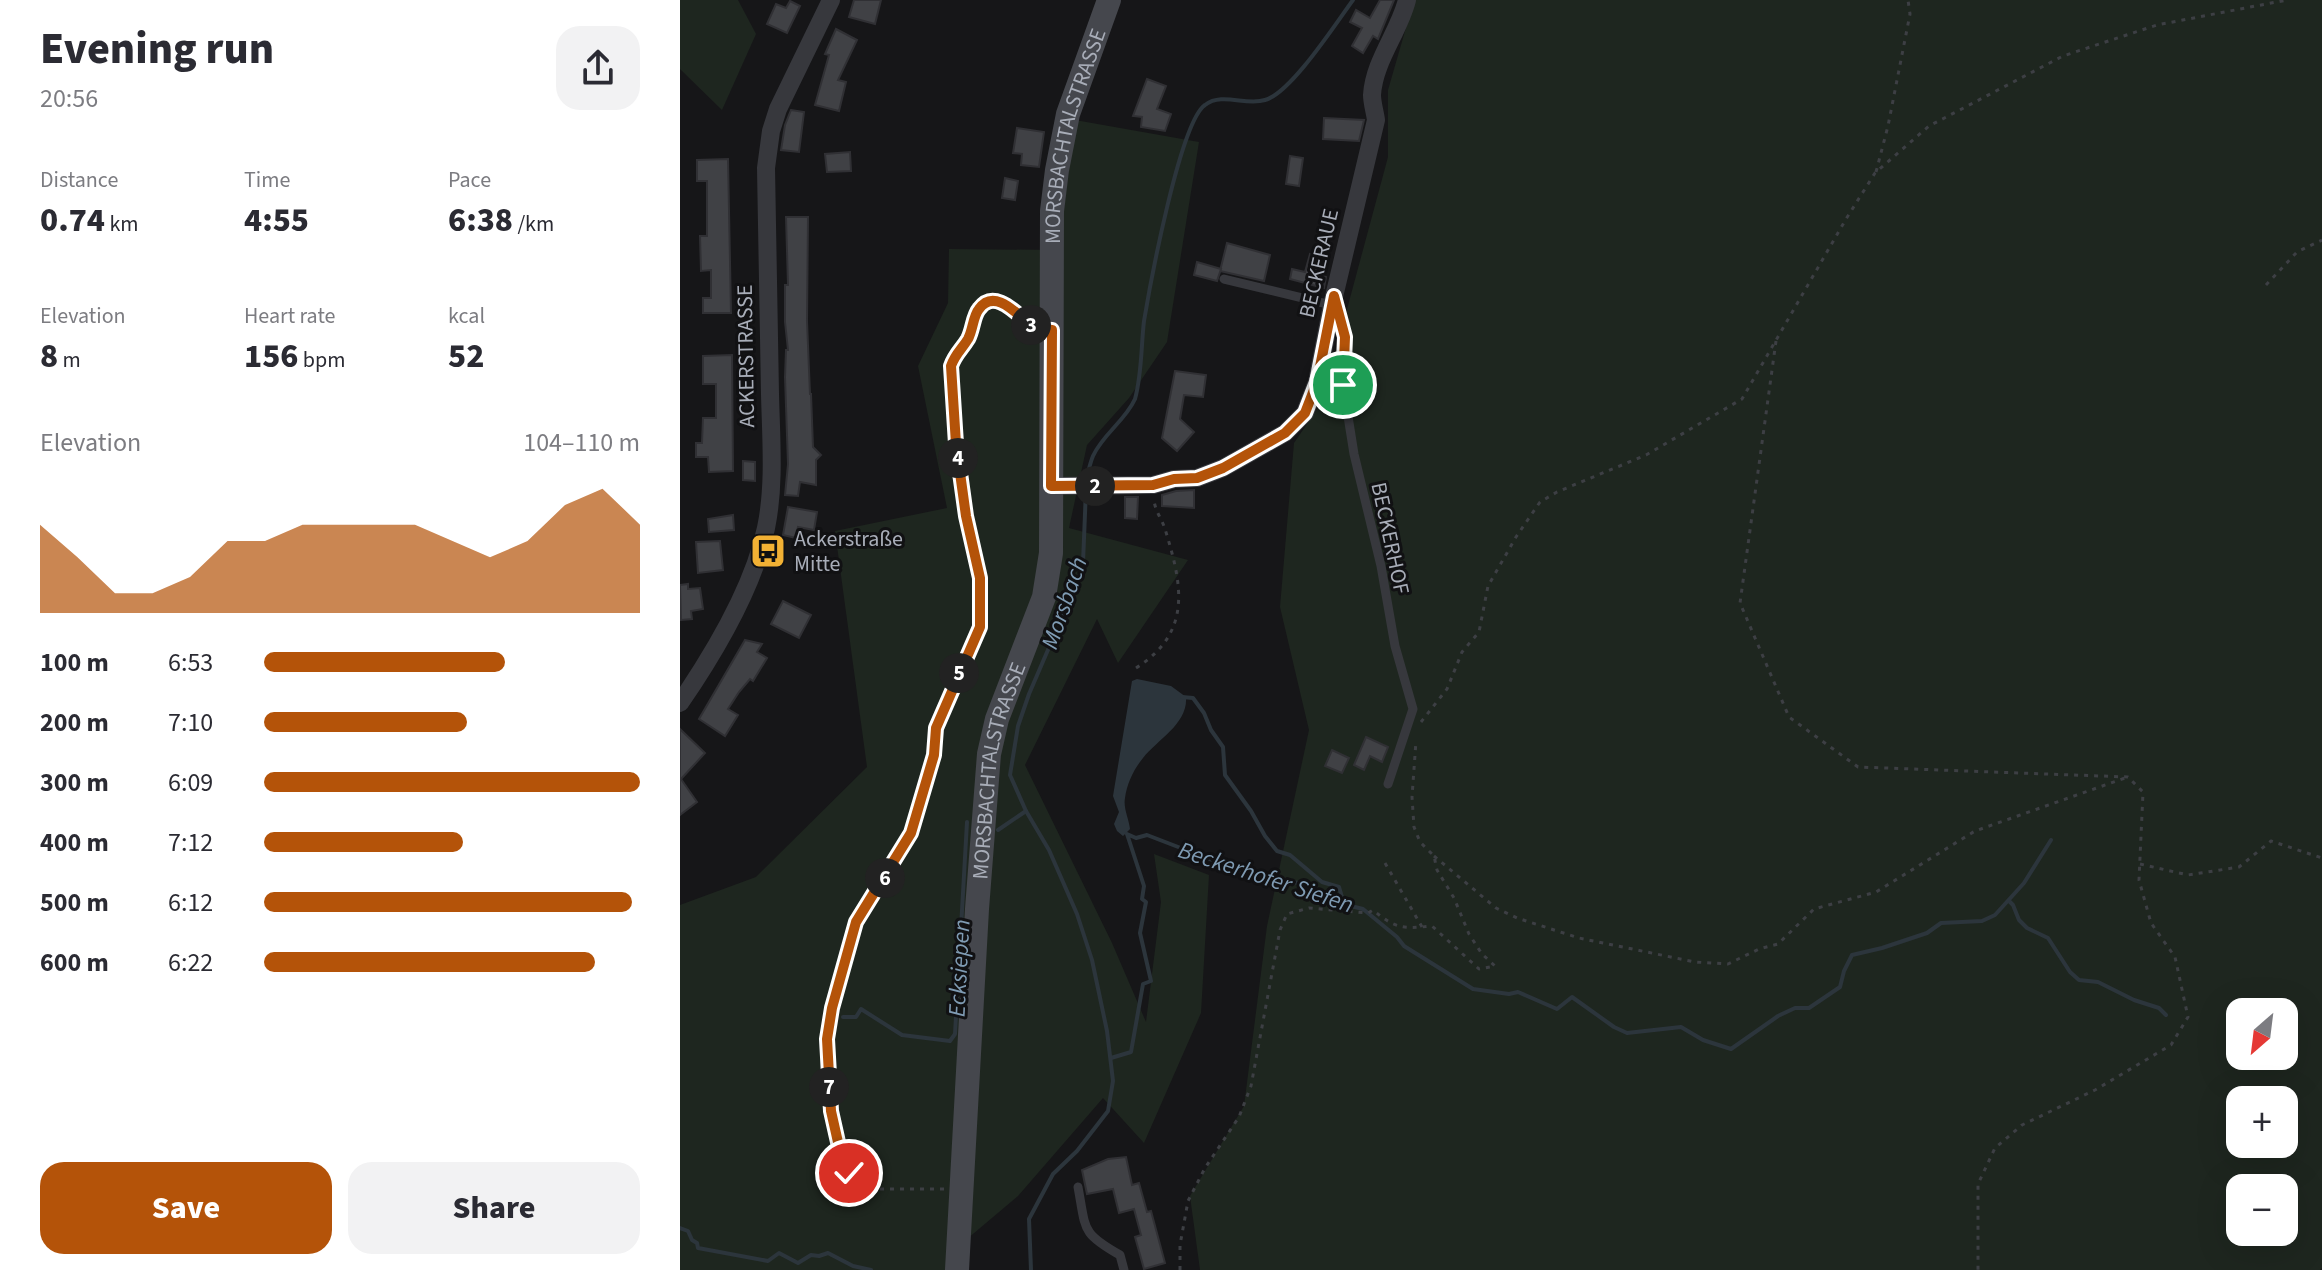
<!DOCTYPE html>
<meta charset="utf-8">
<style>
:root{--surface:#fff;--page:#f2f2f3;--text:#2b2b33;--muted:#7c7c81;--accent:#b45309}
body{margin:0;font-family:"Source Sans 3",sans-serif;background:var(--page);color:var(--text);height:100vh;display:flex;flex-direction:column;font-size:30px;white-space:nowrap}
*{box-sizing:border-box;margin:0}
p{font-size:26px;color:var(--muted)}
.icon{flex:none;width:44px;height:44px;fill:none;stroke:currentColor;stroke-width:2;stroke-linecap:round;stroke-linejoin:round}
.map{position:relative;flex:1;overflow:hidden}
.sheet{display:flex;flex-direction:column;background:var(--surface);width:680px}
.sheet>*{flex:none}
.needle{width:52px;rotate:208deg}
.buttons{position:absolute;left:1546px;top:998px;display:grid;gap:16px}
.buttons a{display:grid;place-items:center;width:72px;height:72px;border-radius:16px;background:var(--surface);box-shadow:0 8px 32px #0002;font-size:40px}
.pin{position:absolute;display:grid;place-items:center;width:68px;height:68px;color:#fff;margin:-34px;border:4px solid #fff;border-radius:50%;box-shadow:0 2px 8px #0007}
.km{position:absolute;width:40px;height:40px;margin:-20px;border-radius:50%;background:#222;color:#fff;font-size:22px;line-height:40px;text-align:center}
.round{display:grid;place-items:center;flex:none;width:84px;height:84px;border-radius:24px;background:var(--page)}
.overview{display:flex;align-items:center;justify-content:space-between;height:136px;padding:0 40px}
h1{font-size:44px;font-weight:800;line-height:60px}
.figures{display:grid;grid-template-columns:repeat(3,1fr);gap:12px;height:136px;padding:8px 40px}
.figures div{display:grid;align-content:center}
.figures b{font-size:34px;font-weight:800}
.figures small{font-size:22px;font-weight:400}
.figures p{font-size:22px}
.chart{height:224px;padding:16px 40px}
.chart p{display:flex;justify-content:space-between}
.chart svg{width:100%;height:144px;margin-top:8px;fill:var(--accent);opacity:.7}
.primary-button{display:flex;gap:16px;margin-top:auto;padding:16px 40px}
.primary-button a{flex:1;height:92px;border-radius:24px;background:var(--accent);color:#fff;font-size:32px;font-weight:800;line-height:92px;text-align:center}
.primary-button a+a{background:var(--page);color:var(--text)}
ul{padding:0 40px;list-style:none;font-size:26px}
li{display:grid;grid-template-columns:128px 96px 1fr;align-items:center;height:60px}
li i{height:20px;border-radius:10px;background:var(--accent)}
main{display:flex;flex:1;min-height:0}
.map>svg:first-child{display:block}
.green{fill:#1e261f;fill-rule:evenodd}
.water{fill:#2c353c}
.lines{fill:none;stroke-linecap:round;stroke-linejoin:round}
.stream{stroke:#2c353c;stroke-width:4}
.building{fill:#404145;stroke:#303034;stroke-width:2}
.path{stroke:#3d3f44;stroke-width:3;stroke-dasharray:4 6;stroke-linecap:butt}
.lane{stroke:#37383d;stroke-width:9}
.street{stroke:#37383d;stroke-width:18}
.secondary{stroke:#45474d;stroke-width:24}
.route-casing{stroke:#fff;stroke-width:16}
.route{stroke:#b45309;stroke-width:10}
.labels{text-anchor:middle;stroke-width:6;stroke-linejoin:round;paint-order:stroke}
.street-label{font-size:22px;fill:#a8adb8;stroke:#111113}
.poi-label{font-size:22px;fill:#a8adb8;stroke:#111113;text-anchor:start}
.water-label{font-size:24px;font-style:italic;fill:#7f9bb3;stroke:#111113}
</style>
<main>
<section class="sheet">
<div class="overview"><div><h1>Evening run</h1><p>20:56</p></div><a class="round"><svg class="icon" aria-label="share" viewBox="0 0 24 24"><path d="M12 15V3M7 8l5-5 5 5M5 13v7h14v-7"/></svg></a></div>
<div class="figures">
<div><p>Distance</p><b>0.74<small> km</small></b></div>
<div><p>Time</p><b>4:55</b></div>
<div><p>Pace</p><b>6:38<small> /km</small></b></div>
</div>
<div class="figures">
<div><p>Elevation</p><b>8<small> m</small></b></div>
<div><p>Heart rate</p><b>156<small> bpm</small></b></div>
<div><p>kcal</p><b>52</b></div>
</div>
<div class="chart"><p><span>Elevation</span>104–110 m</p>
<svg viewBox="0 0 160 44" preserveAspectRatio="none"><path d="M0 44V17L10 27L20 38L30 38L40 33L50 22L60 22L70 17L80 17L90 17L100 17L110 22L120 27L130 22L140 11L150 6L160 17V44z"/></svg>
</div>
<ul>
<li><b>100 m</b>6:53<i style="width:64%"></i></li>
<li><b>200 m</b>7:10<i style="width:54%"></i></li>
<li><b>300 m</b>6:09<i style="width:100%"></i></li>
<li><b>400 m</b>7:12<i style="width:53%"></i></li>
<li><b>500 m</b>6:12<i style="width:98%"></i></li>
<li><b>600 m</b>6:22<i style="width:88%"></i></li>
</ul>
<div class="primary-button"><a>Save</a><a>Share</a></div>
</section>
<div class="map">
<svg width="1642" height="1270" viewBox="0 0 1642 1270">
<rect width="100%" height="100%" fill="#161618"/>
<g class="green">
<polygon points="0,0 58,0 76,34 42,110 0,69"/>
<path d="M734,0h908v1268l-2,2h-1120l-10,-74 54,-90 23,-180 42,-196 -29,-123 14,-164 28,-41 66,-245v-67zM1560,1012h44v44h-44zM1560,1100h44v44h-44zM1560,1188h44v44h-44z"/>
<polygon points="395,120 519,142 487,342 449,398 407,445 389,528 508,560 438,663 417,619 345,765 432,943 466,1022 481,902 474,854 529,875 521,1013 464,1143 423,1098 338,1196 274,1250 274,1270 0,1270 0,905 76,877 187,767 155,531 267,508 238,366 268,303 269,249 379,250"/>
</g>
<path class="water" d="M457,679l34,7 15,11c2,27 -28,42 -43,61 -9,11 -16,25 -18,40 -2,10 4,21 5,31l-7,7 -6,-5 -3,-7 5,-12 -6,-16 19,-115z"/>
<g class="lines">
<g class="stream">
<path d="M406,480c2,-7 4,-17 7,-24 10,-22 32,-35 42,-57 7,-25 6,-53 9,-78 6,-36 36,-199 61,-216 17,-13 41,1 60,-5 26,-7 71,-77 88,-100"/>
<polyline points="502,697 513,698 524,713 531,730 543,747 545,775 571,811 585,836 597,851 610,855 642,882 659,887 664,904"/>
<polyline points="318,830 346,811"/>
<polyline points="1329,901 1333,905 1339,920 1347,928 1368,938 1390,972 1399,980 1418,982 1454,1000 1479,1008 1486,1015"/>
<polyline points="163,1017 176,1017 181,1009 222,1035 270,1041 275,1034 287,822"/>
<polyline points="431,1058 451,1052 463,984 471,981 460,933 466,902 462,899 464,886 447,834 456,838 467,835 558,870 618,883 634,897 683,909 717,937 724,946 793,989 829,994 838,992 877,1009 892,997 934,1027 947,1033 1001,1027 1023,1040 1051,1049 1098,1016 1115,1008 1129,1008 1160,987 1164,971 1172,955 1202,948 1247,933 1261,923 1302,921 1315,915 1344,883 1371,840"/>
<polyline points="0,1228 8,1231 12,1240 17,1243 18,1248 88,1261 99,1253 118,1263 131,1255 139,1256 148,1253 173,1266 191,1270"/>
<polyline points="351,1270 349,1219 373,1174 397,1151 428,1111 433,1081 427,1031 412,960 397,914 369,850 346,811 330,775 338,726 349,694 398,580 403,563 406,489"/>
</g>
</g>
<g class="building">
<polygon points="174,0 201,0 195,24 169,17"/>
<polygon points="700,0 714,0 698,39 693,36 683,53 672,46 682,28 670,22 676,10 690,18"/>
<polygon points="110,1 120,6 107,33 87,24 96,4 106,8"/>
<polygon points="156,29 177,40 158,80 166,82 159,111 135,105 149,55 145,54"/>
<polygon points="467,79 486,86 477,109 491,114 485,131 461,127 462,117 453,116"/>
<polygon points="111,110 124,112 119,152 101,150 105,125"/>
<polygon points="644,118 684,120 679,141 643,139"/>
<polygon points="337,128 364,132 359,167 341,165 342,154 333,153"/>
<polygon points="170,152 171,171 147,172 145,154"/>
<polygon points="610,156 623,158 619,186 606,184"/>
<polygon points="48,159 51,313 23,313 23,298 31,298 31,270 21,271 20,236 27,236 27,181 17,181 17,160"/>
<polygon points="325,178 338,181 335,200 322,198"/>
<polygon points="106,217 128,217 127,321 130,394 131,394 133,447 141,455 136,460 136,485 120,482 118,496 105,495 108,464 105,377 106,350 108,350 105,322 105,285 108,285"/>
<polygon points="547,243 590,255 584,281 540,271"/>
<polygon points="630,254 647,259 642,276 646,277 644,288 610,279 612,269 625,272"/>
<polygon points="517,262 541,269 537,281 514,275"/>
<polygon points="52,355 53,471 29,472 28,457 16,457 16,443 22,443 23,418 36,418 36,384 23,384 23,356"/>
<polygon points="495,371 526,375 523,397 504,395 500,419 514,432 497,451 482,438"/>
<polygon points="63,461 75,462 75,481 63,480"/>
<polygon points="514,490 514,508 482,506 482,495 496,491"/>
<polygon points="445,497 458,497 457,519 445,518"/>
<polygon points="108,507 137,512 134,530 118,527 116,538 103,535"/>
<polygon points="53,515 54,530 29,532 28,519"/>
<polygon points="40,541 43,570 18,573 16,542"/>
<polygon points="8,584 8,589 20,588 23,609 11,611 12,619 1,620 0,585"/>
<polygon points="103,601 131,615 119,638 91,624"/>
<polygon points="65,640 82,644 77,652 87,658 73,681 70,679 59,692 48,709 58,715 45,736 19,719"/>
<polygon points="0,729 25,753 1,779 17,802 0,815"/>
<polygon points="686,737 708,747 702,762 690,756 684,770 674,765"/>
<polygon points="652,750 669,758 662,773 645,766"/>
<polygon points="446,1157 452,1185 459,1183 467,1212 471,1211 485,1263 464,1269 455,1237 461,1235 454,1209 439,1213 433,1189 407,1194 402,1170 428,1159"/>
</g>
<g class="lines">
<g class="path">
<polyline points="1196,172 1208,126 1230,14 1228,0"/>
<polyline points="1586,285 1617,252 1642,240"/>
<polyline points="1096,341 1060,603 1109,717 1178,767 1448,777 1463,792 1459,880 1471,923 1495,957 1508,1017 1491,1045 1415,1090 1342,1125 1315,1148 1298,1184 1298,1270"/>
<path d="M456,668c57,-36 46,-84 29,-139 -3,-10 -10,-18 -11,-29"/>
<polyline points="741,722 767,689 782,652 799,632 808,586 836,537 860,502 877,492 966,455 1062,399 1166,219 1195,173 1249,126 1383,56 1477,25 1607,0"/>
<polyline points="754,856 816,908 837,918 899,938 1015,962 1048,964 1079,949 1098,944 1134,909 1196,892 1295,831 1445,778"/>
<polyline points="705,863 742,927"/>
<polyline points="1460,864 1508,875 1559,867 1591,841 1642,858"/>
<path d="M264,1189h-69c-9,-3 -19,-8 -26,-16 -18,-21 -24,-109 -21,-138 4,-34 16,-67 23,-101l5,-12 55,-89 23,-78 2,-27 44,-101v-49l-14,-62 -10,-72 -5,-78c4,-12 11,-17 17,-27 10,-17 5,-45 35,-36 13,4 19,17 31,23"/>
<path d="M500,1270v-25l8,-44 17,-33 34,-51 12,-31 29,-156 7,-16 22,-6 59,5 5,-3c23,19 29,19 59,16l47,43 16,-3 -13,-12 -13,-20 -15,-36 -17,-28 -3,-14 -14,-14 -6,-15 -2,-30 4,-56"/>
</g>
<g class="lane">
<polyline points="544,279 652,305"/>
<polyline points="656,303 665,337 663,385 674,454 701,566 715,646 733,709 708,784"/>
<path d="M398,1187c8,43 3,46 42,68l4,15"/>
</g>
<g class="street">
<path d="M371,486l102,-1 21,-6 23,-1 26,-10 62,-35 20,-20 12,-31 15,-77 44,-185c-1,-8 -4,-17 -4,-25 2,-34 27,-63 35,-95"/>
<path d="M0,703c35,-51 73,-114 86,-175 9,-43 5,-90 4,-134 -1,-75 -3,-150 -4,-226l5,-37 7,-22 53,-109"/>
</g>
<path class="secondary" id="s1" d="M277,1270l20,-361 12,-155 8,-35 47,-122 7,-44 1,-342 5,-41 11,-56 41,-114"/>
</g>
<g class="lines">
<defs>
<path id="route" d="M169,1173l-7,-13 -11,-49 -4,-72 5,-31 24,-86 55,-89 23,-78 2,-27 44,-101v-49l-14,-62 -10,-72 -5,-78c4,-12 11,-17 17,-27 5,-9 5,-23 11,-30 15,-21 37,4 48,13 7,6 16,7 25,8l-1,156 102,-1 21,-6 23,-1 26,-10 62,-35 20,-20 12,-31 17,-86 11,41 -2,48"/>
</defs>
<use href="#route" class="route-casing"/>
<use href="#route" class="route"/>
</g>
<defs>
<symbol id="bus-square" viewBox="-11 -11 22 22"><rect x="-9" y="-9" width="18" height="18" rx="4" fill="#f2b134" stroke="#111113"/><path d="M-5-6H5V4H4V6H2V4H-2V6H-4V4H-5ZM-3.5-4V0h7V-4ZM-3.5 1.2v1.5H-2V1.2ZM2 1.2v1.5H3.5V1.2Z" fill="#111"/></symbol>
</defs>
<g fill-rule="evenodd">
<use href="#bus-square" x="68" y="531" width="40" height="40"/>
</g>
<g class="labels">
<g class="street-label">
<text dy="8" stroke="none"><textPath href="#s1" startOffset="1148">MORSBACHTALSTRASSE</textPath></text>
<text transform="translate(638 263) rotate(-77)" y="8">BECKERAUE</text>
<text transform="translate(65 356) rotate(-91)" y="8">ACKERSTRASSE</text>
<text transform="translate(711 538) rotate(78)" y="8">BECKERHOF</text>
<text dy="8" stroke="none"><textPath href="#s1" startOffset="502">MORSBACHTALSTRASSE</textPath></text>
</g>
<g class="poi-label">
<text x="114" y="546">Ackerstraße<tspan x="114" dy="25">Mitte</tspan></text>
</g>
<g class="water-label">
<text transform="translate(384 603) rotate(-71)" y="8">Morsbach</text>
<text transform="translate(586 877) rotate(18)" y="8">Beckerhofer Siefen</text>
<text transform="translate(279 968) rotate(-87)" y="8">Ecksiepen</text>
</g>
</g>
</svg>
<div class="buttons">
<a><svg class="needle" viewBox="-14 -14 28 28"><path d="M0-13l5 13h-10z" fill="#e53935"/><path d="M0 13l5-13h-10z" fill="#7c7c81"/></svg></a>
<a>+</a>
<a>−</a>
</div>
<div class="pin" style="left:663px;top:385px;background:#1e9e55"><svg class="icon" aria-label="arrive" viewBox="0 0 24 24"><path d="M6 21V4h12l-3 4 3 4H6"/></svg></div>
<div class="pin" style="left:169px;top:1173px;background:#d93025"><svg class="icon" aria-label="check" viewBox="0 0 24 24"><path d="M5 12l5 5 9-10"/></svg></div>
<b class="km" style="left:415px;top:486px">2</b>
<b class="km" style="left:351px;top:325px">3</b>
<b class="km" style="left:278px;top:458px">4</b>
<b class="km" style="left:279px;top:673px">5</b>
<b class="km" style="left:205px;top:878px">6</b>
<b class="km" style="left:149px;top:1087px">7</b>
</div>
</main>
